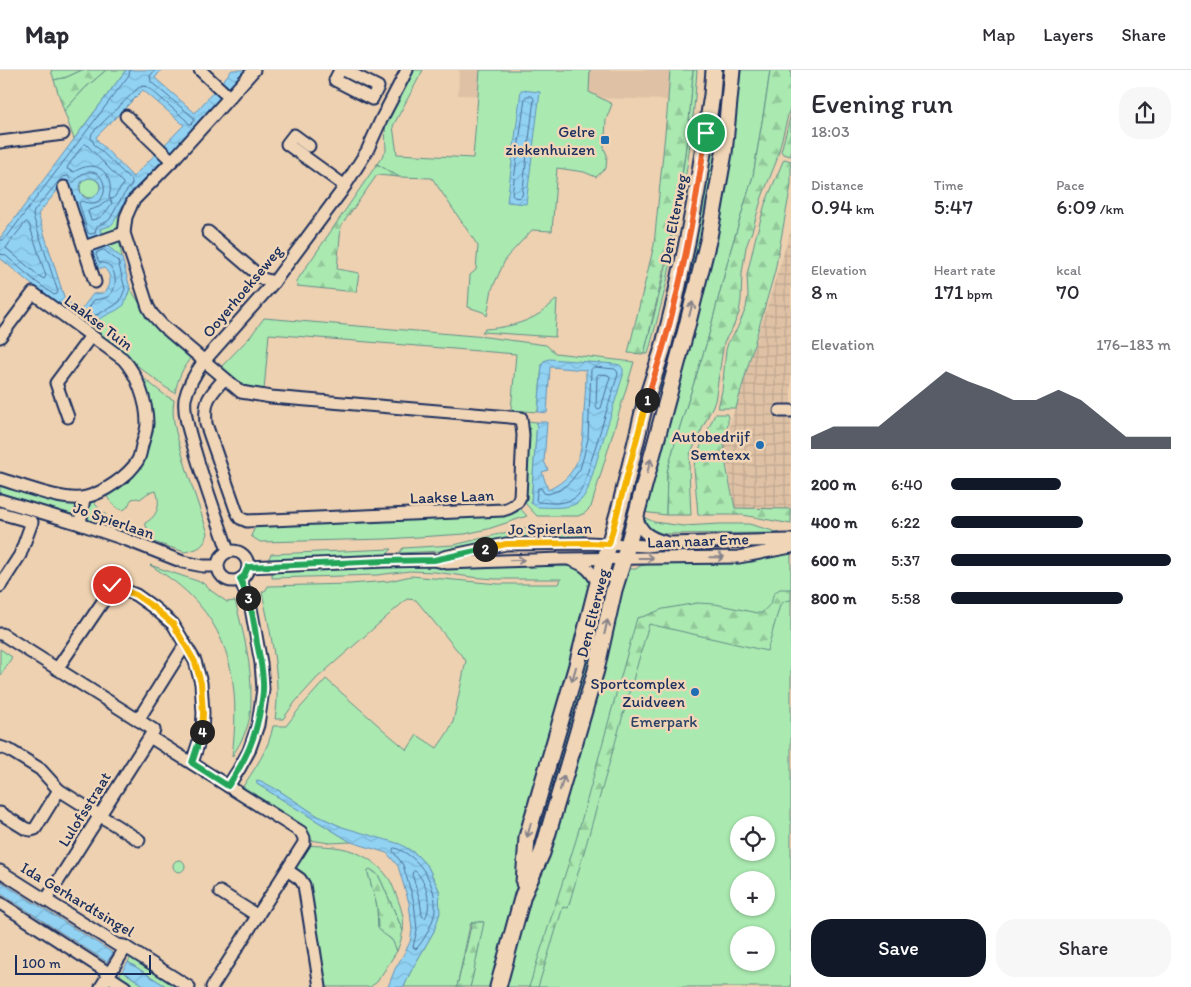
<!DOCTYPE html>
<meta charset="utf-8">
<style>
:root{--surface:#fff;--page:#f7f7f7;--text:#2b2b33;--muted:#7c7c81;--line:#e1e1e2;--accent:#111827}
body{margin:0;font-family:Itim,sans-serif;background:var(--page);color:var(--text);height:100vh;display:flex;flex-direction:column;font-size:19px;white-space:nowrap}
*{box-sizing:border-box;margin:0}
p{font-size:16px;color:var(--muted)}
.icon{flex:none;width:28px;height:28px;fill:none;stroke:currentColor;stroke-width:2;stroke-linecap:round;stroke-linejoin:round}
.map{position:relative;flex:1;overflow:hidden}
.side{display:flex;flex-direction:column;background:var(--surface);width:400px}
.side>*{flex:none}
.tools{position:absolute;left:730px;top:746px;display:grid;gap:10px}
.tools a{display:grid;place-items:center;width:45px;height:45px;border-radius:50%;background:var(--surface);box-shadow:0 1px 4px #0004;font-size:25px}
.scale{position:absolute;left:15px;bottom:12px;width:136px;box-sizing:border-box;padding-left:5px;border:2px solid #1b2f5e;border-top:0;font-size:14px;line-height:18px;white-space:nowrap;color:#1b2f5e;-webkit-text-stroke:4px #f0d6b7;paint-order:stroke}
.pin{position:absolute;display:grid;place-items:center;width:42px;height:42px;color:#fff;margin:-21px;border:2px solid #fff;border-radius:50%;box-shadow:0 1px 5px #0007}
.km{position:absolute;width:25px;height:25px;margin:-12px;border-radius:50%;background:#222;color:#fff;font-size:14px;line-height:25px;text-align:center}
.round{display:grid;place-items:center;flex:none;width:52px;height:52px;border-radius:20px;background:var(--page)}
.headline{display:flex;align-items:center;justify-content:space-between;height:85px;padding:0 20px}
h1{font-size:28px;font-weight:600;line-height:38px}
.figures{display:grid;grid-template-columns:repeat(3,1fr);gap:8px;height:85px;padding:5px 20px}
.figures div{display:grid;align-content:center}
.figures b{font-size:21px;font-weight:600}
.figures small{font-size:14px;font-weight:400}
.figures p{font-size:14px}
.chart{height:140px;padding:10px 20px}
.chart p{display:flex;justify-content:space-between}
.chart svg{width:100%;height:90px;margin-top:5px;fill:var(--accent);opacity:.7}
.action{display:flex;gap:10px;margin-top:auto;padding:10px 20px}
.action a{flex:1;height:58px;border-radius:20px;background:var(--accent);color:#fff;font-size:20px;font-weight:600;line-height:58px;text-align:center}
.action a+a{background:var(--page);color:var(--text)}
ul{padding:0 20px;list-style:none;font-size:16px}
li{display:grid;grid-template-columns:80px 60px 1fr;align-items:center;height:38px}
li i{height:12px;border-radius:6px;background:var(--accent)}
header{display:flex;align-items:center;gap:30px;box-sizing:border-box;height:70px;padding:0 25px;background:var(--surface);border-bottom:1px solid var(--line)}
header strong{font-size:24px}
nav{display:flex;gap:28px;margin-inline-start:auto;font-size:18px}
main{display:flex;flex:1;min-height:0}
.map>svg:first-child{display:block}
.built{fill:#dfc2a5}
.industrial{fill:url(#industrial-grid)}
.green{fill:#aae9b0;stroke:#628c87;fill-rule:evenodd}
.forest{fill:url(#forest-firs);stroke:#628c87}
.water{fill:url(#water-waves);stroke:#6291b7;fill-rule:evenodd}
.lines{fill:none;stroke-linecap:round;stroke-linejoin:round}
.shore{stroke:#4a709a;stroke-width:1}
.minor-casing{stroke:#1b2f5e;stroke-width:15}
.major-casing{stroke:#1b2f5e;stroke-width:19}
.minor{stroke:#f0d6b7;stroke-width:11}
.major{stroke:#f0d6b7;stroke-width:15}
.oneway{stroke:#86828a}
.split-1-casing{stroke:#fff;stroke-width:10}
.split-2-casing{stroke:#fff;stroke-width:10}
.split-3-casing{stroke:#fff;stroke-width:10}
.split-4-casing{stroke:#fff;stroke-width:10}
.split-5-casing{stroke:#fff;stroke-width:10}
.split-1{stroke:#f0652b;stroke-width:6}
.split-2{stroke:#f5b400;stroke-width:6}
.split-3{stroke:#22a559;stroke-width:6}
.split-4{stroke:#22a559;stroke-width:6}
.split-5{stroke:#f5b400;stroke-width:6}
.poi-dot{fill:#1f6fb2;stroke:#f0d6b7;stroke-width:2}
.labels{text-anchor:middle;stroke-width:5;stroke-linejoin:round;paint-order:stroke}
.poi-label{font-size:16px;fill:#1b2f5e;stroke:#f0d6b7;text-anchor:end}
.street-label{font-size:16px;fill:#1b2f5e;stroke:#f0d6b7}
.park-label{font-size:16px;fill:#294266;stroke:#f0d6b7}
</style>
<header>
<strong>Map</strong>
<nav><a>Map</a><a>Layers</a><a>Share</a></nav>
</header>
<main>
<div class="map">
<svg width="791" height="917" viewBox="0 0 791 917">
<defs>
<pattern id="industrial-grid" width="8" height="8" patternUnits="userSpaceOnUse" patternTransform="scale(1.25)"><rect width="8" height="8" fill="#dfc2a5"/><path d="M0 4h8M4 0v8" fill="none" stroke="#bfa790"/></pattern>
<pattern id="forest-firs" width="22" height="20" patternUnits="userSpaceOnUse" patternTransform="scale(1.25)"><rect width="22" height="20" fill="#aae9b0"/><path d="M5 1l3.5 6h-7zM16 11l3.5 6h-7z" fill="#92c89a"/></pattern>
<pattern id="water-waves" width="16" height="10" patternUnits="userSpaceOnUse" patternTransform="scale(1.25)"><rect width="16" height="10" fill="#91d2f3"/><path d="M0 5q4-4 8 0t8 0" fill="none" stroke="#7cb5d3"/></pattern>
</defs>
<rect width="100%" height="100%" fill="#eed1b0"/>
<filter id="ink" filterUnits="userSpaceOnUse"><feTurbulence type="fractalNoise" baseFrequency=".02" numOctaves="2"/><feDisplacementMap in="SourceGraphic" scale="10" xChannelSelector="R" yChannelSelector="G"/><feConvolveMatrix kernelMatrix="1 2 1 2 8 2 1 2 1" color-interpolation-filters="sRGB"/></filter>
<g filter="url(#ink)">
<polygon class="built" points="459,0 675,0 672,30 458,25"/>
<polygon class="industrial" points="791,160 791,439 735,439 724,373"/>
<g class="green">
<polygon points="51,0 82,0 67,7 54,10"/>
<polygon points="106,0 126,0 74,69 64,41 85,18"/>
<polygon points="413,0 423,0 393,56 397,84 473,88 480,0 590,0 589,22 612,34 606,50 605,67 603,67 603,72 604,73 604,78 607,85 606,98 596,107 584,102 557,98 552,161 532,160 506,188 492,219 487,246 483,242 468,237 470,205 476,200 478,176 432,108 399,107 377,94 386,81 385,54"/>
<path d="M693,0h4c-4,65 -14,129 -26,192 -6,31 -15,62 -23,92h-4c8,-31 16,-61 23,-92 13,-63 22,-128 26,-192z"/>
<polygon points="719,0 728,0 712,130 660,341 656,341"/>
<polygon points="741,0 770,0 767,22 753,106 731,179 707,272 677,366 667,402 666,445 642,442 699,241 721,140 734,59"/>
<circle cx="90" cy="118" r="10"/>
<path d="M126,130l-6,15 -2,16 -16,5 -2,-7c16,-6 18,-14 26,-29z"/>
<polygon points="119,169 122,188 105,174"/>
<path d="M130,218l20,32 9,10 33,26c-9,11 -14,22 -17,37l-10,-6 -85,-66 17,-1 30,-23z"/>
<path d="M557,229l-2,38 -73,-5 3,-3c18,-1 38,-5 54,-15 6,-4 12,-10 18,-15z"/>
<path d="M264,248l222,19 60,8 9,8 79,9 -43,145 -6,6 -7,3h-41l-15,-16 2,-4 6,-66 -3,-9 10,1 -6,81 28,4 64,-132 -79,-14 -2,4 -4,47 -27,-2 5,-56 -247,-20 -5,56c-16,-1 -32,-11 -44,-22l30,-31z"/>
<path d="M142,307l24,19 8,4c-3,16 2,34 7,50 8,28 17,55 27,83 -4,14 -9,16 -23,19l-95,-30 -2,-2v-15l2,-4h3c12,18 35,30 56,35v-3l-4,-10c13,-7 16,-19 11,-32l-8,2 -8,6c-2,-1 -5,-1 -8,0 -3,3 -3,8 -7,10 -7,4 -16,-9 -19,-14 13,-6 21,-14 29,-26 3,-4 6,-8 9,-12 13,-24 11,-57 -2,-80z"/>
<polygon points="0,414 63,433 77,432 79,438 78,443 74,445 0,423"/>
<polygon points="518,436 527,446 488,459 465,464 386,469 260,472 251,466 256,455"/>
<polygon points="641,446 654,452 683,456 720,454 749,454 780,463 656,464 649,464"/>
<polygon points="528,457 585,457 583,468 522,469 485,472 443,481 399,483 403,478 454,475"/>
<polygon points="392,479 385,486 268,490 271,484"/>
<path d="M791,481v436h-321l9,-41 4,-24h-11l-2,3 -13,62h-53l6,-14 24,-42 5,-41 -11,-23 -13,-14 -73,-26 -24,-11 -40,-26 -21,-6 94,58 -21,1 -20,-3c0,-7 -5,-11 -10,-16l-58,-36c13,-20 27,-39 31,-62h13l14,-18 26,-29 61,54 20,17 10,-15 20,13 11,-16 5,-10 13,-61 -50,-61 -9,-1 -90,79 -21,23 -13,18h-8c7,-39 -5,-88 -13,-127l4,-2 2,-4 82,-2 39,-3 22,-5 87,8h61l2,-5h-66l-24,-2 -36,-5 -25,-1 -33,4 -105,3v-9c100,-3 201,-5 302,-3l3,1v2h59l4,-3 12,-3h90l11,-1zM739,755h27v27h-27zM739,810h27v28h-27zM739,865h27v27h-27z"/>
<path d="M150,495l53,18 7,7 17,12 8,-1c9,34 17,64 16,99 0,10 -1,20 -5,30 -3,9 -9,18 -14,27 7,-60 4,-117 -42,-162 -12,-12 -26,-21 -40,-30z"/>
<polygon points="0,579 12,587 1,605 0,604"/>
<path d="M306,775c12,1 24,1 35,3 17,3 36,14 46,28 5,6 7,14 10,21 4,11 8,22 6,34l-21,-48 -4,-8 -6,-5 -4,3 9,33 1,22 15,13 4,10 -20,31 -7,5h-47l-4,-27 -25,-91v-5z"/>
<circle cx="179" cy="796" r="6"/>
<polygon points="132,885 183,917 167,917 128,892"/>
<polygon points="122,901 147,917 130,917 118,908"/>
</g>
<g class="forest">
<polygon points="82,0 106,0 85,18 64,41 54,10 67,7"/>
<path d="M670,0h23c-5,97 -26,190 -49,284l-16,-1 26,-108 13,-132z"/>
<polygon points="770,0 791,0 791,34 776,92 762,127 752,161 746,177 742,203 741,230 739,243 733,257 724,272 715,331 690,385 689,399 691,445 666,445 667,402 677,366 707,272 731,179 753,106 767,22"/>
<polygon points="791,44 791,86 783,84 781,81"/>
<polygon points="784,89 791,91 791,115 775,201 736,338 718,338 722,321 726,280 728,273 737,259 746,238 748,225 747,205 755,170 765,134"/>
<polygon points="377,94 399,107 377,105 341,156 337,199 359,203 356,222 297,216 296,212"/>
<path d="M715,344h12c4,11 -4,21 -3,32 1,21 7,42 11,62l56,1v15l-48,-9h-45l-4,-47 1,-9z"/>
<path d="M780,519h11v11l-6,1 -5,4 -13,46 -118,-27 -81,284 -5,-1 -25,80h-9l47,-147 61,-222 8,-2 18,-7 34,-6 18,1 42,9h5c2,-3 7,-7 9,-10 3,-8 0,-9 9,-14z"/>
<path d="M370,799l8,6 4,8 21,48 -3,12 -3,8c-2,-4 -3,-9 -6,-12 -5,-4 -10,-6 -13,-11l-1,-22 -9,-33v-3z"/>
<polygon points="472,852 484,852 472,910 470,917 457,917"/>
</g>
<g class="water">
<path d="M126,0h35l-6,8 40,35 37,-43h15l-25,29 -58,63 -28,25 -10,12 -12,23 -4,4 -10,3 2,7 -16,6 -20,-62 -28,34 27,86 16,10 12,-16 11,-1c8,-7 8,-18 0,-25h-8l-8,-19 17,-5 17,14 8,30 -6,17 -7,5 -20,10 -17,1 -48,-36 -32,-27v-20zM143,20l41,35 -51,52 -35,-36 -2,-4zM88,108c29,1 -2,38 -9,10l3,-7z"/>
<polygon points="521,20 540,22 526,134 507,132"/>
<path d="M549,289l66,5 5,1 3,4v6l-35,114c-2,3 -4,8 -7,11 -9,10 -32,7 -44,7l-6,-4 6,-81h10l-3,39 4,9 -6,2 6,18c34,-15 35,-45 36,-78 1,-14 2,-28 2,-42l-36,-3 -3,46 -9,-1 4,-47 2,-4z"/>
<polygon points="257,710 261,711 278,720 318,746 342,757 400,774 415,783 428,797 439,820 440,843 434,861 410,903 404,917 388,917 395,899 405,882 410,872 412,860 409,833 398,796 387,783 351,772 257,714 256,711"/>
<polygon points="0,811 113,883 107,892 0,823"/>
<polygon points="128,892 167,917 147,917 122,901"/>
</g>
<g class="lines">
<g class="shore">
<polygon points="527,26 532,26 534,29 522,126 519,128 514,127 512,125 525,28"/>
<path d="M86,74l37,39v2l-10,14h-2l-2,-2c5,-16 -5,-35 -24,-30 -4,1 -8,3 -11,5l-7,-3 1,-3 15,-21z"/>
<path d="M110,129l2,4c-6,9 -10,16 -21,17l-3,-8 1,-2 10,-3 9,-7z"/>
<path d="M27,152l2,2 17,52 -2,3 -5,-3 -33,-28c5,-8 13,-17 19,-25z"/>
<polyline points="0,170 3,170 6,168 129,5 130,0"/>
<path d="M104,180l14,11 7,28 -5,12 -6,5 -18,9h-8l-2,-3 8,-12c4,-1 9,-1 13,-3 11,-6 11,-26 0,-33 -3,-1 -5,-1 -8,-2l-3,-7 1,-3z"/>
<path d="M0,184l5,1 30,26 19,14 3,-1 1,-2 -25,-76 1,-5 28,-34 6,-1 4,6h2c3,-2 5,-6 8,-8 27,-13 33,40 -1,27l-2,2 9,30 3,1 4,-1c1,-12 8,-7 15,-14l12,-22 10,-13v-3l-38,-37 -3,-6 1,-5 47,-46 4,-1 5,1 38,33 3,4h2l3,-3v-3l-43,-36 -1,-6 5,-6"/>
<path d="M594,297l21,2 2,2 1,3 -35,113c-2,3 -4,8 -7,10 -10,8 -27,6 -38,5l-2,-2 2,-12h3l3,5 4,1 12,-4 11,-9 9,-12 4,-14 4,-16 3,-69z"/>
<polygon points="599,304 608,305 610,307 601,338 598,340 596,337 597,306"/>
<path d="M395,778c25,8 42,37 40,62 -1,12 -11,31 -19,39l-3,-2 4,-17 -3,-28 -11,-37 -10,-14v-2z"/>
<path d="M415,801c11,8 18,36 10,47l-3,-2 -2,-16 -8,-26 1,-2z"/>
</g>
<defs>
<g id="minor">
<polyline points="200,0 230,28"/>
<polyline points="340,0 335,10 372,29 378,17 344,0"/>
<polyline points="126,46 172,91"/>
<polyline points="0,72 63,64"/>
<polyline points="309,76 294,65 287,74 345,116"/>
<polyline points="64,117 95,212"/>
<polyline points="208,162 263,209 274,212"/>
<polyline points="84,177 124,163"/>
<path d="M0,267l33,-44 90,66c14,15 24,43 24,64 0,7 -3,15 -5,22 -1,5 -2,11 -4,15 -9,16 -35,33 -52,37 -20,6 -65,-12 -86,-18"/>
<path d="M224,309c-15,17 -20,21 -18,45l30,86 4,8 7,3 256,-11c8,-2 14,-5 17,-13l3,-62 -2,-17 -250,-21 -30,-5 -78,-66 -11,-12 -4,-7 -24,-74 2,-16 7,-16 39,-40 82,-91"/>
<polyline points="780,341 791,341"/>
<polyline points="68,347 56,313 91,266"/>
<polyline points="0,430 80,454 127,470 183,492 203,496 217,496"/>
<polyline points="0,443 32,452 20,485 0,516"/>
<path d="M636,447c6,16 12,20 29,25"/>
<polyline points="80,454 84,428"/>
<circle cx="233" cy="496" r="15"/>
<path d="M228,481c-11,-34 -24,-68 -34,-103 -4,-14 -11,-34 -9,-49 3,-14 11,-27 19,-38l70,-79 67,-90 26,-41 14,-31 26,-50"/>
<polyline points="444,487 506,474 588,473 647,476 669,473 791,470"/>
<path d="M571,490c15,5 19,10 27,23"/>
<polyline points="248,497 385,491 434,490 447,493 561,489 739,487 791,477"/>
<polyline points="0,564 2,564 154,660 46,830"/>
<polyline points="57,599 110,521 112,515 136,525 153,537 173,554 195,591 201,613 203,643 202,662 192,693"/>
<polyline points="138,650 185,575"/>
<polyline points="150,667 301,762 304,768 304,773 212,917"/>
<polyline points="0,677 9,680 40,699 59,720 35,759 31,760 26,759 0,743"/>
<polyline points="228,716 239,699 249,681 258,655 263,619 261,593 251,538 240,509"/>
<polyline points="59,720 139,770"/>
<polyline points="287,800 300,809 304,815 320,917"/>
<polyline points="0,801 117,875 124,876 189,917"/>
<polyline points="220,822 258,846"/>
<polyline points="0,833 104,900 108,906 125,917"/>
<polyline points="101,917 126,877"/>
</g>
<g id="major">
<polyline points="524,813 527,767 577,595 596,520 621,433 645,334 663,278 675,230 686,178 697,121 712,25 714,0"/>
<polyline points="498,917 523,825 542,783 596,600 614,520 628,475 686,260 709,167 724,83 732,0"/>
</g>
</defs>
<use href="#minor" class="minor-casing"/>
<use href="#major" class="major-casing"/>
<use href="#minor" class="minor"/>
<use href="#major" class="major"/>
</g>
<defs><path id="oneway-shaft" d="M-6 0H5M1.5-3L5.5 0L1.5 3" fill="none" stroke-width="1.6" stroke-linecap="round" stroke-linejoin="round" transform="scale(1.25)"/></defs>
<g class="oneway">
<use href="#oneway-shaft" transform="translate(691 239) rotate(-76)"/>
<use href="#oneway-shaft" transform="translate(649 396) rotate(-75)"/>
<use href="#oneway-shaft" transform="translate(717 487) rotate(-1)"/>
<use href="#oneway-shaft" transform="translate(646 488)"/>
<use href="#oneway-shaft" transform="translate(517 490) rotate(-2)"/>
<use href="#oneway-shaft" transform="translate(606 557) rotate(-77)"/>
<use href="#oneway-shaft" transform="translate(574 604) rotate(106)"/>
<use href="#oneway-shaft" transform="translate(562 713) rotate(-74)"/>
<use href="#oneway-shaft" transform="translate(529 760) rotate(105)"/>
</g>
</g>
<g class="lines" filter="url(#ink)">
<defs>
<path id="split-1" d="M647,330c5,-18 11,-35 16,-52 20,-70 33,-143 43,-215"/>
<polyline id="split-2" points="485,479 506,474 588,473 609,474 647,330"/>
<polyline id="split-3" points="248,528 240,509 244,506 248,497 385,491 434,490 485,479"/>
<path id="split-4" d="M202,662l-10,31 36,23c18,-27 28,-48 33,-81 1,-5 2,-11 2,-16 1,-15 -3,-31 -6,-46 -2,-15 -4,-30 -9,-45"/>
<polyline id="split-5" points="112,515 136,525 153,537 173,554 195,592 201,613 203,643 202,662"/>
</defs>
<use href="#split-1" class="split-1-casing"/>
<use href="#split-2" class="split-2-casing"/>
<use href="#split-3" class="split-3-casing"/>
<use href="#split-4" class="split-4-casing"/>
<use href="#split-5" class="split-5-casing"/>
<use href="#split-1" class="split-1"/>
<use href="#split-2" class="split-2"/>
<use href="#split-3" class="split-3"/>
<use href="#split-4" class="split-4"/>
<use href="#split-5" class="split-5"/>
</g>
<g class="poi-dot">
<rect x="600" y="65" width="10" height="10" rx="2.5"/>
<circle cx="760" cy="375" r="5"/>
<circle cx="695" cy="622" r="5"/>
</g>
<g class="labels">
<g class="poi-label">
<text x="595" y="67">Gelre<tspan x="595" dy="18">ziekenhuizen</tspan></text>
<text x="750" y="372">Autobedrijf<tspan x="750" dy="18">Semtexx</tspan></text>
<text x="685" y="619">Sportcomplex<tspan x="685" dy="18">Zuidveen</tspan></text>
</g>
<g class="street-label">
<text transform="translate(673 149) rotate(-79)" y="6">Den Elterweg</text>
<text transform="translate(242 221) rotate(-50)" y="6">Ooyerhoekseweg</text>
<text transform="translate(99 252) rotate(37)" y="6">Laakse Tuin</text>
<text transform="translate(452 426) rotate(-2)" y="6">Laakse Laan</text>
<text transform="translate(114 450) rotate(19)" y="6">Jo Spierlaan</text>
<text transform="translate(550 458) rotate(-1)" y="6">Jo Spierlaan</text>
<text transform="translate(698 470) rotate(-2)" y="6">Laan naar Eme</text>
<text transform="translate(592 543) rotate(-76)" y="6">Den Elterweg</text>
<text transform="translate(84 739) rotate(-58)" y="6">Lulofsstraat</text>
<text transform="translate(78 829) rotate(31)" y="6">Ida Gerhardtsingel</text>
</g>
<g class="park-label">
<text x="664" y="657">Emerpark</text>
</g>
</g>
</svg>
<div class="tools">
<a><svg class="icon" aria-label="locate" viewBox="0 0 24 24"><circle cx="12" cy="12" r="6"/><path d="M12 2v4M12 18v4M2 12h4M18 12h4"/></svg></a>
<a>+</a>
<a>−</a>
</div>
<div class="scale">100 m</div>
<div class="pin" style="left:706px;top:63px;background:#1e9e55"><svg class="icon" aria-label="arrive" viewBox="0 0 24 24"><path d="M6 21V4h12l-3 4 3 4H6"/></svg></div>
<div class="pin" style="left:112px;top:515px;background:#d93025"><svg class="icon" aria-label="check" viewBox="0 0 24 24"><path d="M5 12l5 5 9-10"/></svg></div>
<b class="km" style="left:647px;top:330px">1</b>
<b class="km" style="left:485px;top:479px">2</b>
<b class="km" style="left:248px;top:528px">3</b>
<b class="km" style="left:202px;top:662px">4</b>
</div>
<section class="side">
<div class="headline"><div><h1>Evening run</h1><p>18:03</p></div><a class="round"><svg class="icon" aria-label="share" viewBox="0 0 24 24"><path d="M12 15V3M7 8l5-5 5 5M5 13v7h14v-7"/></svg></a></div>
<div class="figures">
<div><p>Distance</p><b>0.94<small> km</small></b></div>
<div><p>Time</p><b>5:47</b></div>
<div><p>Pace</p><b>6:09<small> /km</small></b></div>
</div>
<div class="figures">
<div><p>Elevation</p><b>8<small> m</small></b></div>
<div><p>Heart rate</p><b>171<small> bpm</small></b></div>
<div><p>kcal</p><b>70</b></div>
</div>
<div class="chart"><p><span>Elevation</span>176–183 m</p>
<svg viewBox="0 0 160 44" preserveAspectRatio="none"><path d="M0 44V38L10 33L20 33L30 33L40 24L50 15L60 6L70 11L80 15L90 20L100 20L110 15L120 20L130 29L140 38L150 38L160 38V44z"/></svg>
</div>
<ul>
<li><b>200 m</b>6:40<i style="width:50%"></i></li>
<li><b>400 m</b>6:22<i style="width:60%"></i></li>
<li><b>600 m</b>5:37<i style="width:100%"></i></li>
<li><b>800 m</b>5:58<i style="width:78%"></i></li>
</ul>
<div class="action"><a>Save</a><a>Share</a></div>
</section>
</main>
